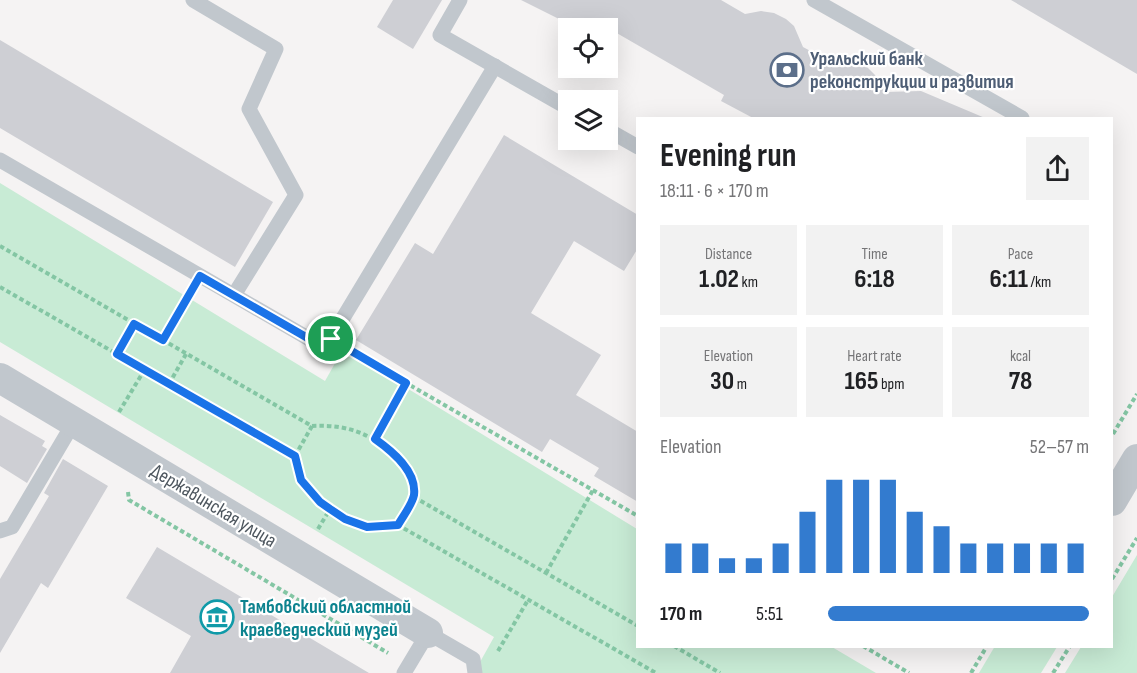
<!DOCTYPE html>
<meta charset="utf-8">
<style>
:root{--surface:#fff;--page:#f2f2f2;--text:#202124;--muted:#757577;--accent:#337bcf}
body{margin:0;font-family:"Sofia Sans Condensed",sans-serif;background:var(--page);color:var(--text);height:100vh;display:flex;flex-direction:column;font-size:22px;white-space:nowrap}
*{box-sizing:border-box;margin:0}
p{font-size:20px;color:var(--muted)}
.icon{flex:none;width:33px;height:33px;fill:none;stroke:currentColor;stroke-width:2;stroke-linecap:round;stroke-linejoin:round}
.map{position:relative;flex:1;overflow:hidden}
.details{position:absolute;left:636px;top:117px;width:477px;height:531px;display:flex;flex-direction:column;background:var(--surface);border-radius:0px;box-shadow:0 6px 24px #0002}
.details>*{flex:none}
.controls{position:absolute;left:558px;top:18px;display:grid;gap:12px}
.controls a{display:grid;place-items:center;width:60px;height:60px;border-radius:0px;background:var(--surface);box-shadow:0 6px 24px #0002;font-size:30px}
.pin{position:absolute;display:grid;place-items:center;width:51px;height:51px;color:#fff;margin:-26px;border:3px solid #fff;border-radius:50%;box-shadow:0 2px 6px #0007}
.round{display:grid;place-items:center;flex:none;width:63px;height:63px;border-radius:0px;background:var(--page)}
.overview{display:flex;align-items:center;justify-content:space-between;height:102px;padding:0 24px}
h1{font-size:33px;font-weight:700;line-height:45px}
.metrics{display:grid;grid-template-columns:repeat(3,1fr);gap:9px;height:102px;padding:6px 24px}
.metrics div{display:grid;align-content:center;border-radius:0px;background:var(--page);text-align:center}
.metrics b{font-size:26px;font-weight:700}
.metrics small{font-size:16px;font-weight:400}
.metrics p{font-size:16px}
.chart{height:168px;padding:12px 24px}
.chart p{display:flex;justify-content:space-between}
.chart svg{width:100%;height:108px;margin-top:6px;stroke:var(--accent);stroke-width:6}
ul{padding:0 24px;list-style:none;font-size:20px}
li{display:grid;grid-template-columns:96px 72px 1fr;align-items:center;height:45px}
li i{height:15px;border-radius:8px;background:var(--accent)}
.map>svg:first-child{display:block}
.green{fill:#c8ebd5}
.building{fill:#cecfd4}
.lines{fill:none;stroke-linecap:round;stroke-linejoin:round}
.path{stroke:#84c6a4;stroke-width:4;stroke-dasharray:4.5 3;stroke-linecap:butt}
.service{stroke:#c1c7cd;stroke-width:15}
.minor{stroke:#c1c7cd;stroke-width:30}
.route-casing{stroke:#fff;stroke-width:12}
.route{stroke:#1a73e8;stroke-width:8}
.labels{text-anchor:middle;stroke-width:4.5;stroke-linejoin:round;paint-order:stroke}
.service-label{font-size:20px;font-weight:bold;fill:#4e5e75;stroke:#fff;text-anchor:start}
.street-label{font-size:20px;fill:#4d565e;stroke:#fff}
.culture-label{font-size:20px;font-weight:bold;fill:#0d838f;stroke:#fff;text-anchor:start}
</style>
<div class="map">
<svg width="1137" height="673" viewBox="0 0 1137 673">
<rect width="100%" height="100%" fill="#f5f3f3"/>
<g class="green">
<polygon points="0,183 325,381 343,349 637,529 638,646 832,647 876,673 479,673 475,671 494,637 0,342"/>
<polygon points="1137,555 1137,673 1065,673 1081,647 1112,646 1112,597"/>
<polygon points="995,646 1056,646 1057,647 1041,673 979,673"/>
</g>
<g class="building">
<polygon points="393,0 442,0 413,49 377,27"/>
<polygon points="521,0 721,0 745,14 761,11 774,13 786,19 794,26 803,47 829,61 842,59 855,61 867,67 875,75 886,92 921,91 985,118 753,118 721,101 724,95 608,28 577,28"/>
<polygon points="1011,0 1137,0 1137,74"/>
<polygon points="0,40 273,202 235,267 0,128"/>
<polygon points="504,135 638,215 638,248 624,271 574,241 531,313 601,355 576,395 638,432 638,502 594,476 599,468 550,439 542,452 356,340 415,243 433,254"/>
<polygon points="0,415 45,441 42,446 47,449 27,483 0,466"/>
<polygon points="63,459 108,486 48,588 41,583 0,653 0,579 49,496 44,493"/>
<polygon points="157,547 369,673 170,673 191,636 126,598"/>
</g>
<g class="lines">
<g class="path">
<path d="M0,246l312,180c38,-2 63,9 88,36 9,9 16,21 14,34 -2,9 -11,20 -16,29"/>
<polyline points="0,287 295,456"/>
<polyline points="163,340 188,297"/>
<polyline points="352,352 638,516"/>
<polyline points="117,354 134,324"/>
<polyline points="169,384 186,354"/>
<polyline points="119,412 145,369"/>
<polyline points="312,426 295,456 301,480 319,502 330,509 345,519 367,527 398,525 656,673"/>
<polyline points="1113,434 1137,394"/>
<polyline points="375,439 406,383"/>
<polyline points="128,492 129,500 388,653"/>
<polyline points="414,497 638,626"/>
<polyline points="318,529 330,509"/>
<polyline points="546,573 593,490"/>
<polyline points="1112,579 1137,538"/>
<polyline points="674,646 720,673"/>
<polyline points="863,646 909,673"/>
<polyline points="498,651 528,600"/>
<polyline points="971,673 987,646"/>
<polyline points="1053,673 1070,646"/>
</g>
<g class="service">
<polyline points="193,0 276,49 249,109 296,195 234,295"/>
<polyline points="460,0 440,35 568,108"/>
<polyline points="814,0 1022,118"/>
<polyline points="608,130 638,147"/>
<polyline points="0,160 325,348 495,66"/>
<polyline points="0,531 12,527 74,422"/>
<polyline points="404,673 428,633 473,659 475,673"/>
</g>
<g class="minor">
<polyline points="0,378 428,633"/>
<polyline points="1112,501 1137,459"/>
</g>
</g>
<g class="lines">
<defs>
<path id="route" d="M200,276l125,72 6,-9 75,44 -31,56c17,12 42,32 39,56 -2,10 -11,21 -16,30l-31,2 -22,-8 -15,-10 -10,-7 -19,-22 -6,-24 -178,-102 17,-30 29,16z"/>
</defs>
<use href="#route" class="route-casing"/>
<use href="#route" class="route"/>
</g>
<defs>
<symbol id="bank-ring" viewBox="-11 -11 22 22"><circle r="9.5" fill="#fff" stroke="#5c6f8a" stroke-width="1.5"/><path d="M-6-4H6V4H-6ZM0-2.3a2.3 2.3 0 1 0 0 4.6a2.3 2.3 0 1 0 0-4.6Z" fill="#5c6f8a"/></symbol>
<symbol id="museum-ring" viewBox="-11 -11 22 22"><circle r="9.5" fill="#fff" stroke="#0f9aa8" stroke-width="1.5"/><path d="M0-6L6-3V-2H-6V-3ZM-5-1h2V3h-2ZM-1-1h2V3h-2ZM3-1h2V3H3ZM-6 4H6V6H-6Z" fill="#0f9aa8"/></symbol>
</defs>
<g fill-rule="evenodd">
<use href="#bank-ring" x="768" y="51" width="38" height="38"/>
<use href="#museum-ring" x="198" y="598" width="38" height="38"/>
</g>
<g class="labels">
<g class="service-label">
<text x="810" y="65">Уральский банк<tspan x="810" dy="23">реконструкции и развития</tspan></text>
</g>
<g class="street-label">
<text transform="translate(214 505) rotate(31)" y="7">Державинская улица</text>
</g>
<g class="culture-label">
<text x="240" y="613">Тамбовский областной<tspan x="240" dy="23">краеведческий музей</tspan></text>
</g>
</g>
</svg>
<div class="controls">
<a><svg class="icon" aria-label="locate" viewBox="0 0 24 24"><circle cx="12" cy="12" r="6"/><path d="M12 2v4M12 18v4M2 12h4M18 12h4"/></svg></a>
<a><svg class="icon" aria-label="layers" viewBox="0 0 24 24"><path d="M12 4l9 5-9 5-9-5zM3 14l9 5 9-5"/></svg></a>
</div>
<div class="pin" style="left:331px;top:339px;background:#1e9e55"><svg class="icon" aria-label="arrive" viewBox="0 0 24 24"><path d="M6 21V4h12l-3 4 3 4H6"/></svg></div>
<section class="details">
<div class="overview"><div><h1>Evening run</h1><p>18:11 · 6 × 170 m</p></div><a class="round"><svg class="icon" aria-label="share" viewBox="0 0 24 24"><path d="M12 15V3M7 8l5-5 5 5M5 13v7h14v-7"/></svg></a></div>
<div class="metrics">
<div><p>Distance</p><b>1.02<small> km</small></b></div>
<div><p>Time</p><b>6:18</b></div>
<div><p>Pace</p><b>6:11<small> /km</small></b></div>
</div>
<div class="metrics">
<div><p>Elevation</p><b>30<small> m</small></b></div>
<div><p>Heart rate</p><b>165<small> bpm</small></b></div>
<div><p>kcal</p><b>78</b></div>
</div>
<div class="chart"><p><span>Elevation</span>52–57 m</p>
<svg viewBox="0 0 160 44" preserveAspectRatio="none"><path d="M5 44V32M15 44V32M25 44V38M35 44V38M45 44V32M55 44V19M65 44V6M75 44V6M85 44V6M95 44V19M105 44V25M115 44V32M125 44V32M135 44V32M145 44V32M155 44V32"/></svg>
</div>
<ul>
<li><b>170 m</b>5:51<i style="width:100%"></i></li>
</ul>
</section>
</div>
